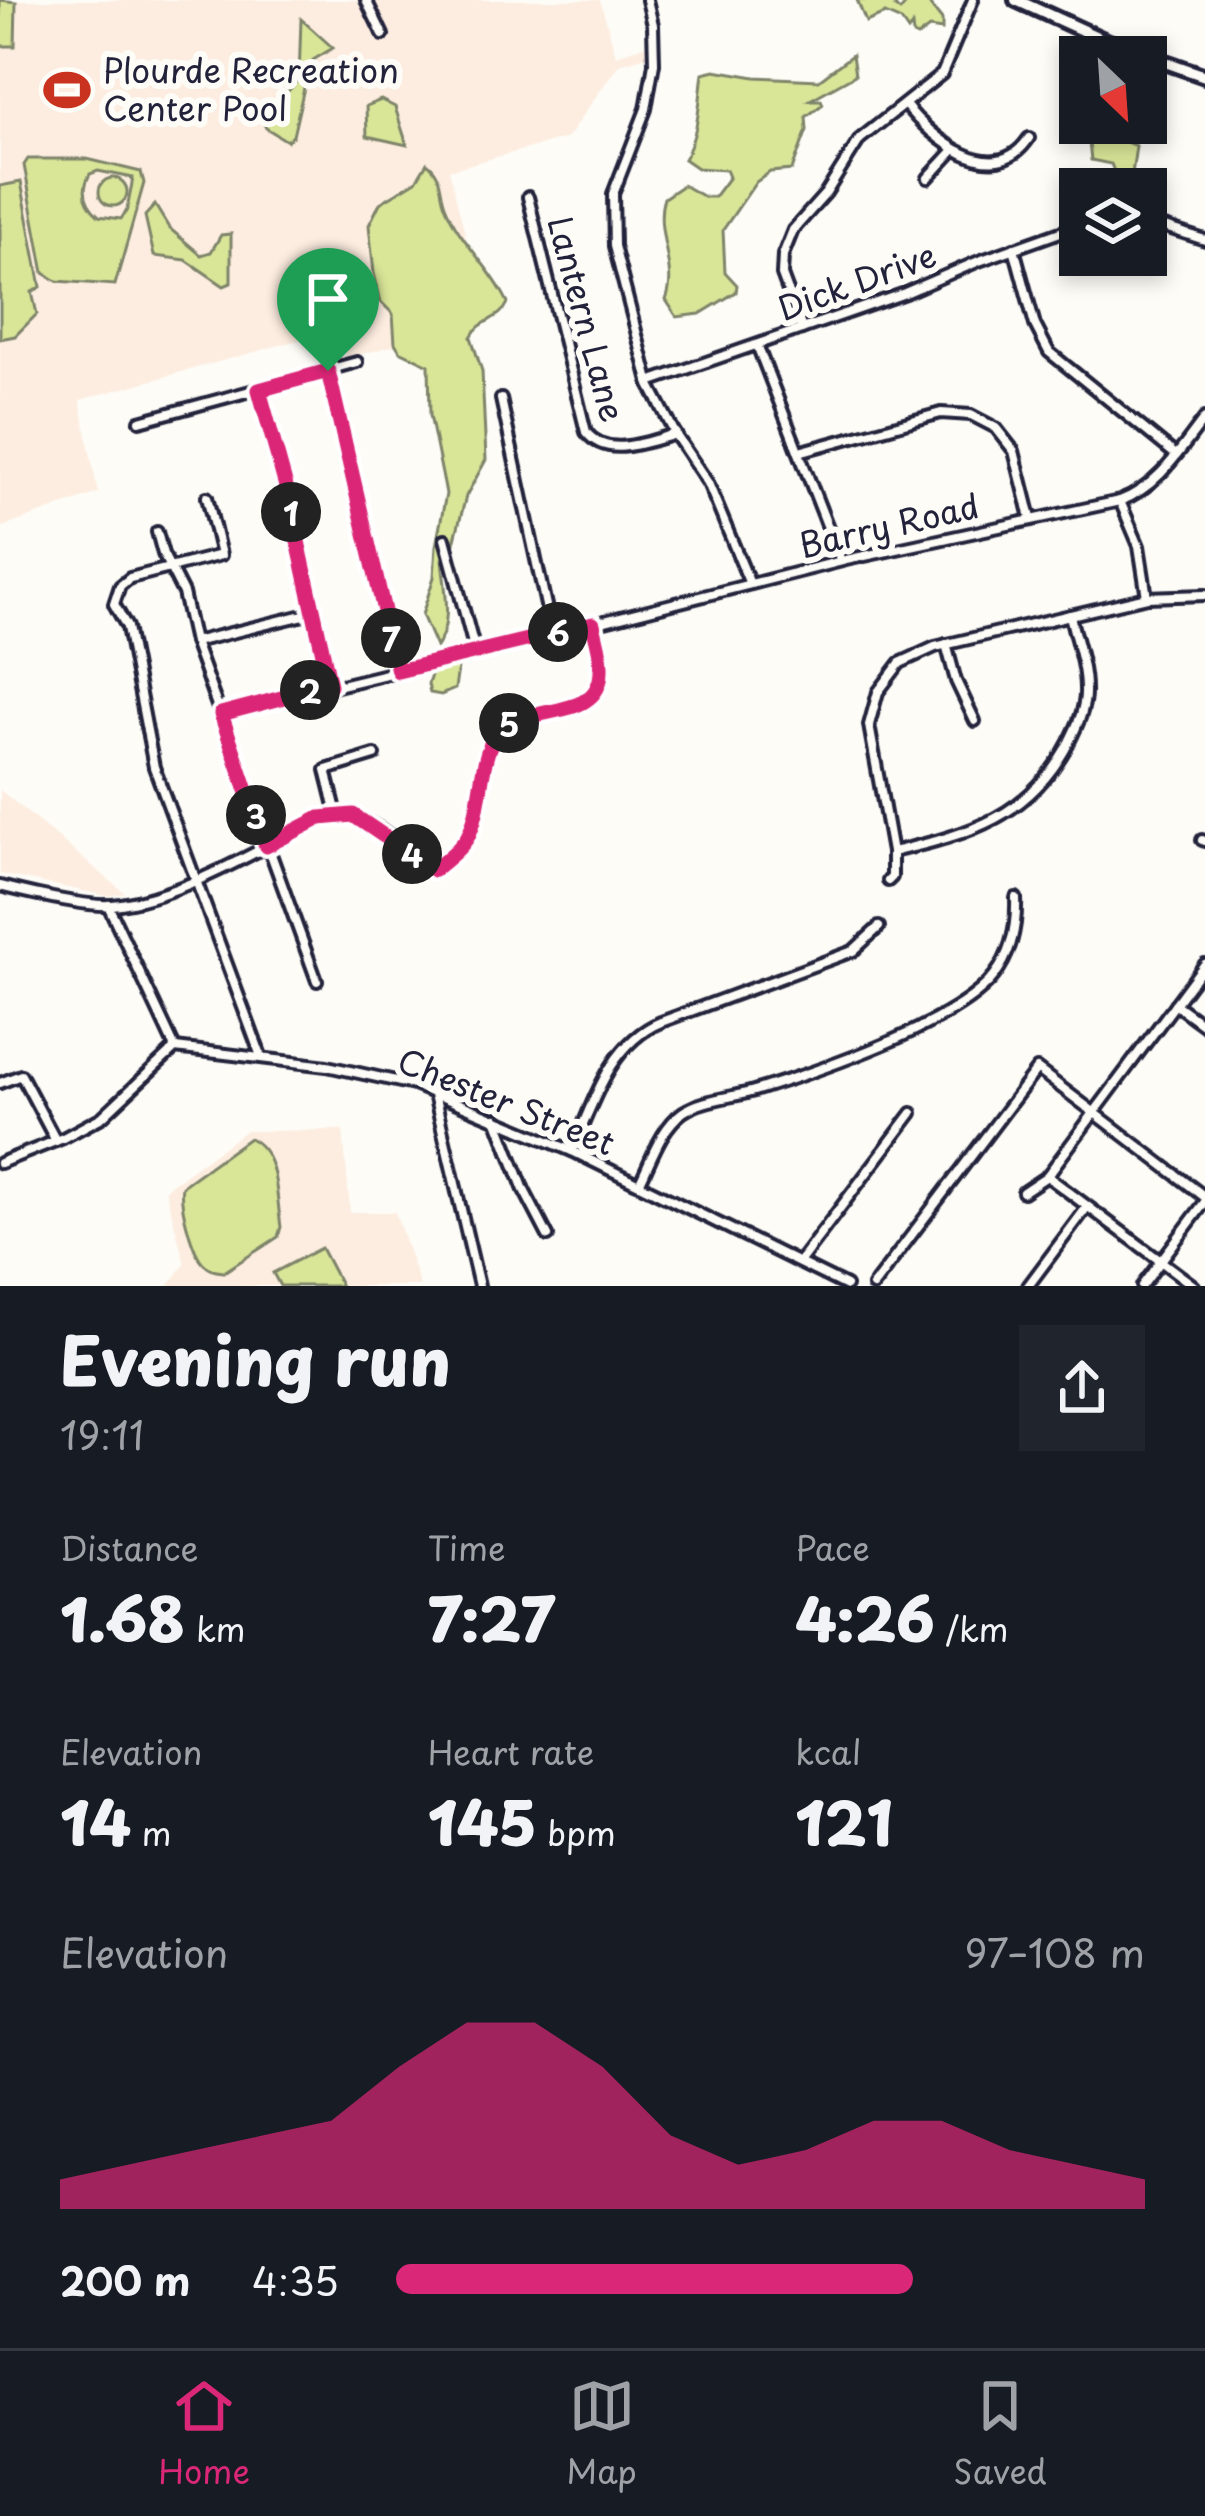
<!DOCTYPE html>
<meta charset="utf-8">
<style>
:root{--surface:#171b24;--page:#20242c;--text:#f1f3f6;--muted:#9ea1a6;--line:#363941;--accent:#db2777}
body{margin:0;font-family:"Playpen Sans",sans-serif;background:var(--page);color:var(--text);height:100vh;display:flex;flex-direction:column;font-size:45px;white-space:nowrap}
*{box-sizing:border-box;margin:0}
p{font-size:39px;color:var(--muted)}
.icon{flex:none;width:66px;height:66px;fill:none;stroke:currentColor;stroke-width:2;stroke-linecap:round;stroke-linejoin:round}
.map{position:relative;height:1286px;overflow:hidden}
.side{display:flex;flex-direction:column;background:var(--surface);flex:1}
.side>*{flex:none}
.needle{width:78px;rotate:155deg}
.buttons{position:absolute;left:1059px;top:36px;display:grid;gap:24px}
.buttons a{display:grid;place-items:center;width:108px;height:108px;border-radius:0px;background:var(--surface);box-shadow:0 6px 18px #0003;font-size:60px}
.pin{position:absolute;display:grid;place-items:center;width:102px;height:102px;color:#fff;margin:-123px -51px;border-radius:50% 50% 50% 0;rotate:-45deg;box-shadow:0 0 12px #0007}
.pin .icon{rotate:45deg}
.km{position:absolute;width:60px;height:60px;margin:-30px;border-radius:50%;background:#222;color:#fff;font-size:33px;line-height:60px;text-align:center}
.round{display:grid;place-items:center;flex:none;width:126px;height:126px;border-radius:0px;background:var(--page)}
.head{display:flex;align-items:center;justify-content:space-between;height:204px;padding:0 60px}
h1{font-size:66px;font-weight:800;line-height:90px}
.figures{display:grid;grid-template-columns:repeat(3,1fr);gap:18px;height:204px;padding:12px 60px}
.figures div{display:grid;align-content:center}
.figures b{font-size:60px;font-weight:800}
.figures small{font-size:33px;font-weight:400}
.figures p{font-size:33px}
.chart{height:336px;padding:24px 60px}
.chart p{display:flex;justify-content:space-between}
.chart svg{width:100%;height:216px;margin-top:12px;fill:var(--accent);opacity:.7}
ul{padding:0 60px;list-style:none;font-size:39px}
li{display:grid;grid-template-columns:192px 144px 1fr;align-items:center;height:90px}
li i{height:30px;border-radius:15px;background:var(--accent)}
.tabs{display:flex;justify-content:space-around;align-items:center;height:168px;border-top:3px solid var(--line);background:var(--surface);font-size:33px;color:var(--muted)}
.tabs a{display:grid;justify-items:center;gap:6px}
.tabs .selected{color:var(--accent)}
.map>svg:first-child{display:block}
.built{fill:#fdede0}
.green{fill:#d9e698;stroke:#7e846a;stroke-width:3;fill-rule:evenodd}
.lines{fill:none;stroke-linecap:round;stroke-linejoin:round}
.street-casing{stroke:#22223b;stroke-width:16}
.secondary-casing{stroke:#22223b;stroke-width:20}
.street{stroke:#fdfcf7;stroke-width:8}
.secondary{stroke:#fdfcf7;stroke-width:10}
.route-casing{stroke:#fff;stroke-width:24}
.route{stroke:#db2777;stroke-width:15}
.labels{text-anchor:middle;stroke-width:12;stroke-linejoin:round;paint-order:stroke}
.poi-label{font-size:33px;fill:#22223b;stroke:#fdfcf7;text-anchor:start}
.street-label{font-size:33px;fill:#22223b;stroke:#fdfcf7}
</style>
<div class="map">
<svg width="1205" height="1286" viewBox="0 0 1205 1286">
<rect width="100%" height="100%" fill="#fdfcf7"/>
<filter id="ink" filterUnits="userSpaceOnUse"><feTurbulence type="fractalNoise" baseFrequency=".00833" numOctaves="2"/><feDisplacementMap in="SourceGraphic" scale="24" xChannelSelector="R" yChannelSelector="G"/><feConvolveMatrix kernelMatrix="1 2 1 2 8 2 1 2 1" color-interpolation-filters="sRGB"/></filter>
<g filter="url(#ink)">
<g class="built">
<polygon points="0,0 600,0 616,55 647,45 647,56 619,64 567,138 449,170 487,321 347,358 338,329 80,400 98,493 0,528"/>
<polygon points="0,790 125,893 107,896 0,874"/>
<polygon points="343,1130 350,1212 395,1212 420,1286 168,1286 185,1264 165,1189 245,1131"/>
</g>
<g class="green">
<polygon points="0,0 16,2 15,46 0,46"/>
<polygon points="857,0 899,0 895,7 900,11 909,0 926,0 942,20 942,30 929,28 917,37 913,35 912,26 908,31 901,21 885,14 866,22"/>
<polygon points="301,19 333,48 313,60 308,70 293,136 287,141 266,128 262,120 299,79"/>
<path d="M852,55l3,20 -45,25h11l2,4 -17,13 1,13 -15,40 -22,2 -14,10 -33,48 2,42 12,13 -1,7 -36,22 -23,3 -11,-17c13,-31 -13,-69 -2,-102l19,-13 21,12h10l15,-20 -3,-7 -29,-2 -13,-9c15,-25 15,-57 19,-86l12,-3 40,7 64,3z"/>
<polygon points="381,100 395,107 407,145 367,136 366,106"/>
<polygon points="1087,126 1136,146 1130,188 1120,186 1111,164 1091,160"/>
<path d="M28,159h59l54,13 3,11 -29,102 -58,-4 -13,-8 -20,-108zM98,171l35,7 -6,32 -6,9 -22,-3c-14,-12 -18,-26 -9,-42z"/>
<path d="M427,163c16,12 12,26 18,42 14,37 47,63 63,98 -8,18 -28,16 -37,34l11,34 4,89 -20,36 -13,51 -11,12c2,27 12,64 -6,88l-14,-32 12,-38 2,-31 10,-52 -16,-79 -1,-50 -29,-14 -5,-8 -2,-29 -12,-12 -7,-29 -5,-48 11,-22 36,-22z"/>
<circle cx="113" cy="192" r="14"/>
<polygon points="21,182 41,287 32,292 37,314 15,336 0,339 0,186"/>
<polygon points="155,205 169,228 201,255 211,252 221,235 231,234 231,283 224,286 186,260 154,256 145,216"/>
<polygon points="450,662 458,668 455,689 441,695 430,693 428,684 434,666"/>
<path d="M249,1138c30,14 27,58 32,89l-3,10 -54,35c-8,-1 -13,-1 -19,-7 -13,-11 -26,-62 -23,-79z"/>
<polygon points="321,1248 341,1286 280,1286 273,1273"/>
</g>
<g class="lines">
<defs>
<g id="street">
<polyline points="366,0 383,35"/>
<polyline points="647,0 653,25 654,63 646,109 613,194 614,246 650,385 677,437 708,483 750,584"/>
<path d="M905,105c27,33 89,86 124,33"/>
<polyline points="928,178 953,151"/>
<path d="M528,197l58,235c22,28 61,9 90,2"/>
<polyline points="1146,221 1205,240"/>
<polyline points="1014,248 1035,325 1049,352 1176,455"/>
<polyline points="802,329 782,275 783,255 793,230 826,193 860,139 942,74 973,0"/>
<polyline points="757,345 841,561"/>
<polyline points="329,371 398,671"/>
<polyline points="649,382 905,293 979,261 1080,225"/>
<polyline points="259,390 285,483 330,685"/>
<polyline points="501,399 552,633"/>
<polyline points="140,421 357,362"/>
<polyline points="799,452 941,413 971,415 996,428 1014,451 1031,518"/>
<polyline points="207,497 221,555 130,578 120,586 114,604 127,627 154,767 261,1056"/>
<polyline points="1120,501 1139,546 1147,597"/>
<polyline points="157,532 163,554 183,593 194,642 317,981"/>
<polyline points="445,539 475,651"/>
<polyline points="194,642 312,613"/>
<polyline points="946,644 956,681 975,721"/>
<polyline points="221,714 593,624"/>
<polyline points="337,814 326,770 375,755"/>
<polyline points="1202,840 1205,841"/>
<path d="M892,852c78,-18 138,-35 177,-110 8,-16 17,-34 16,-53 0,-25 -10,-50 -15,-74"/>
<polyline points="888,881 892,877 892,852 869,725 878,692 900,663 935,647 1147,597 1205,595"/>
<path d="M0,886c28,7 85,21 112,19 63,-5 151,-57 208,-87 45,-14 80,27 114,52 11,-10 25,-19 33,-32 16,-30 11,-69 26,-99 22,-40 108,-12 108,-69 0,-15 -5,-31 -8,-46l253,-64 274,-59c39,-15 60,-51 85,-83"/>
<polyline points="108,905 175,1048"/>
<polyline points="1175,1004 1205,1026"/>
<polyline points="175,1048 327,1066 414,1085 572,1151 846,1286"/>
<polyline points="0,1083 21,1075 56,1141"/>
<polyline points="434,1094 479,1286"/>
<polyline points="496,1118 524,1190 548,1236"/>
<path d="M572,1151c21,-48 38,-108 89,-129l192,-71 26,-24"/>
<polyline points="0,1163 63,1138 102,1117 175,1048"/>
<polyline points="1047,1176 1194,1286"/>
<path d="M640,1182c12,-24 21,-54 43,-70 20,-13 48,-14 71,-21 61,-19 202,-66 240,-115 18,-23 23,-50 22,-78"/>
<polyline points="1023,1192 1047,1176 1205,964"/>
<polyline points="800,1261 912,1113"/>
<polyline points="873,1286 1037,1069 1205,1197"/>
<polyline points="1028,1286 1087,1207"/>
<polyline points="1142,1286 1205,1202"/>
</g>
<polyline id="secondary" points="1016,0 1106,41 1205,76"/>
</defs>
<use href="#street" class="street-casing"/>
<use href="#secondary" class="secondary-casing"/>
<use href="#street" class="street"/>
<use href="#secondary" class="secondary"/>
</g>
</g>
<g class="lines" filter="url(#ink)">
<defs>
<path id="route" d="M328,371l70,300 195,-47c3,15 9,31 8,46 0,57 -86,29 -108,69 -15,30 -10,69 -26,99 -8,13 -22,22 -33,32l-81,-55 -33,3 -54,28 -45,-132 109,-29 -45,-202 -26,-93z"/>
</defs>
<use href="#route" class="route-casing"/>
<use href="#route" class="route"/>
</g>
<defs>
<symbol id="stadium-bare" viewBox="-9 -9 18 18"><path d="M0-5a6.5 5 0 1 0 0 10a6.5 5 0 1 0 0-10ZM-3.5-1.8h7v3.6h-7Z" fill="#c8321e" stroke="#fdfcf7" stroke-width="2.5" paint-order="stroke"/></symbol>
</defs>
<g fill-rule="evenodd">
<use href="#stadium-bare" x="34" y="57" width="66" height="66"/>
</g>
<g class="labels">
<g class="poi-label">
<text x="103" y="83">Plourde Recreation<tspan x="103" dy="38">Center Pool</tspan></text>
</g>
<g class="street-label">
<text transform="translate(857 282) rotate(-20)" y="12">Dick Drive</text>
<text transform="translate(586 319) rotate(75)" y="12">Lantern Lane</text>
<text transform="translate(889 526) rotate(-13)" y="12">Barry Road</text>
<text transform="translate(506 1102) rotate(22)" y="12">Chester Street</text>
</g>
</g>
</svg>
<div class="buttons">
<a><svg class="needle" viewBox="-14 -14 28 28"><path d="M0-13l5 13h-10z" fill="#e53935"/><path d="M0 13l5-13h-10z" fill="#9ea1a6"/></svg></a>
<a><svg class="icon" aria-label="layers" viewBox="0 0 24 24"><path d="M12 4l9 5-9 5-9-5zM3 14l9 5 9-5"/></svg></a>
</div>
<div class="pin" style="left:328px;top:371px;background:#1e9e55"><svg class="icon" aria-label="arrive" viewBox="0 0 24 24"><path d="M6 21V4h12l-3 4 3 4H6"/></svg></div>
<b class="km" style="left:291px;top:512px">1</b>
<b class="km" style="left:310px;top:690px">2</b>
<b class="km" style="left:256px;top:815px">3</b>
<b class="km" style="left:412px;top:854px">4</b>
<b class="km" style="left:509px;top:723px">5</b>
<b class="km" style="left:558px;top:632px">6</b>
<b class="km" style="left:391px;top:638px">7</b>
</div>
<section class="side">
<div class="head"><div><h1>Evening run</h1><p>19:11</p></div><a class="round"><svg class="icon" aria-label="share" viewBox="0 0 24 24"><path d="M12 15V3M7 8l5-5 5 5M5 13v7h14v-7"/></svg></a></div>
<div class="figures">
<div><p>Distance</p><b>1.68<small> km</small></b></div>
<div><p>Time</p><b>7:27</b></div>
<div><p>Pace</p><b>4:26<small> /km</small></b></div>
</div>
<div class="figures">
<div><p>Elevation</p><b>14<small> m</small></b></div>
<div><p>Heart rate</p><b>145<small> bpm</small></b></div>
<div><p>kcal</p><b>121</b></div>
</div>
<div class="chart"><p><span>Elevation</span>97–108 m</p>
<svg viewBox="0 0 160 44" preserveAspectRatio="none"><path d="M0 44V38L10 35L20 32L30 29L40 26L50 15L60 6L70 6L80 15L90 29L100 35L110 32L120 26L130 26L140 32L150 35L160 38V44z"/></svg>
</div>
<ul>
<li><b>200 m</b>4:35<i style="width:69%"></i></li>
</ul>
</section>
<nav class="tabs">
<a class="selected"><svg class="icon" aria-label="home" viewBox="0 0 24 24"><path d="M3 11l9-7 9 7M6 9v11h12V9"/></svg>Home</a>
<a><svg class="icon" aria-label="map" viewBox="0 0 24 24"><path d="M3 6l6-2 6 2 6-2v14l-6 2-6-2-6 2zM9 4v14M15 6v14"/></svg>Map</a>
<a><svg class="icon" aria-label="saved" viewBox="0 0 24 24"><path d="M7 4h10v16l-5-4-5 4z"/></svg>Saved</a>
</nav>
